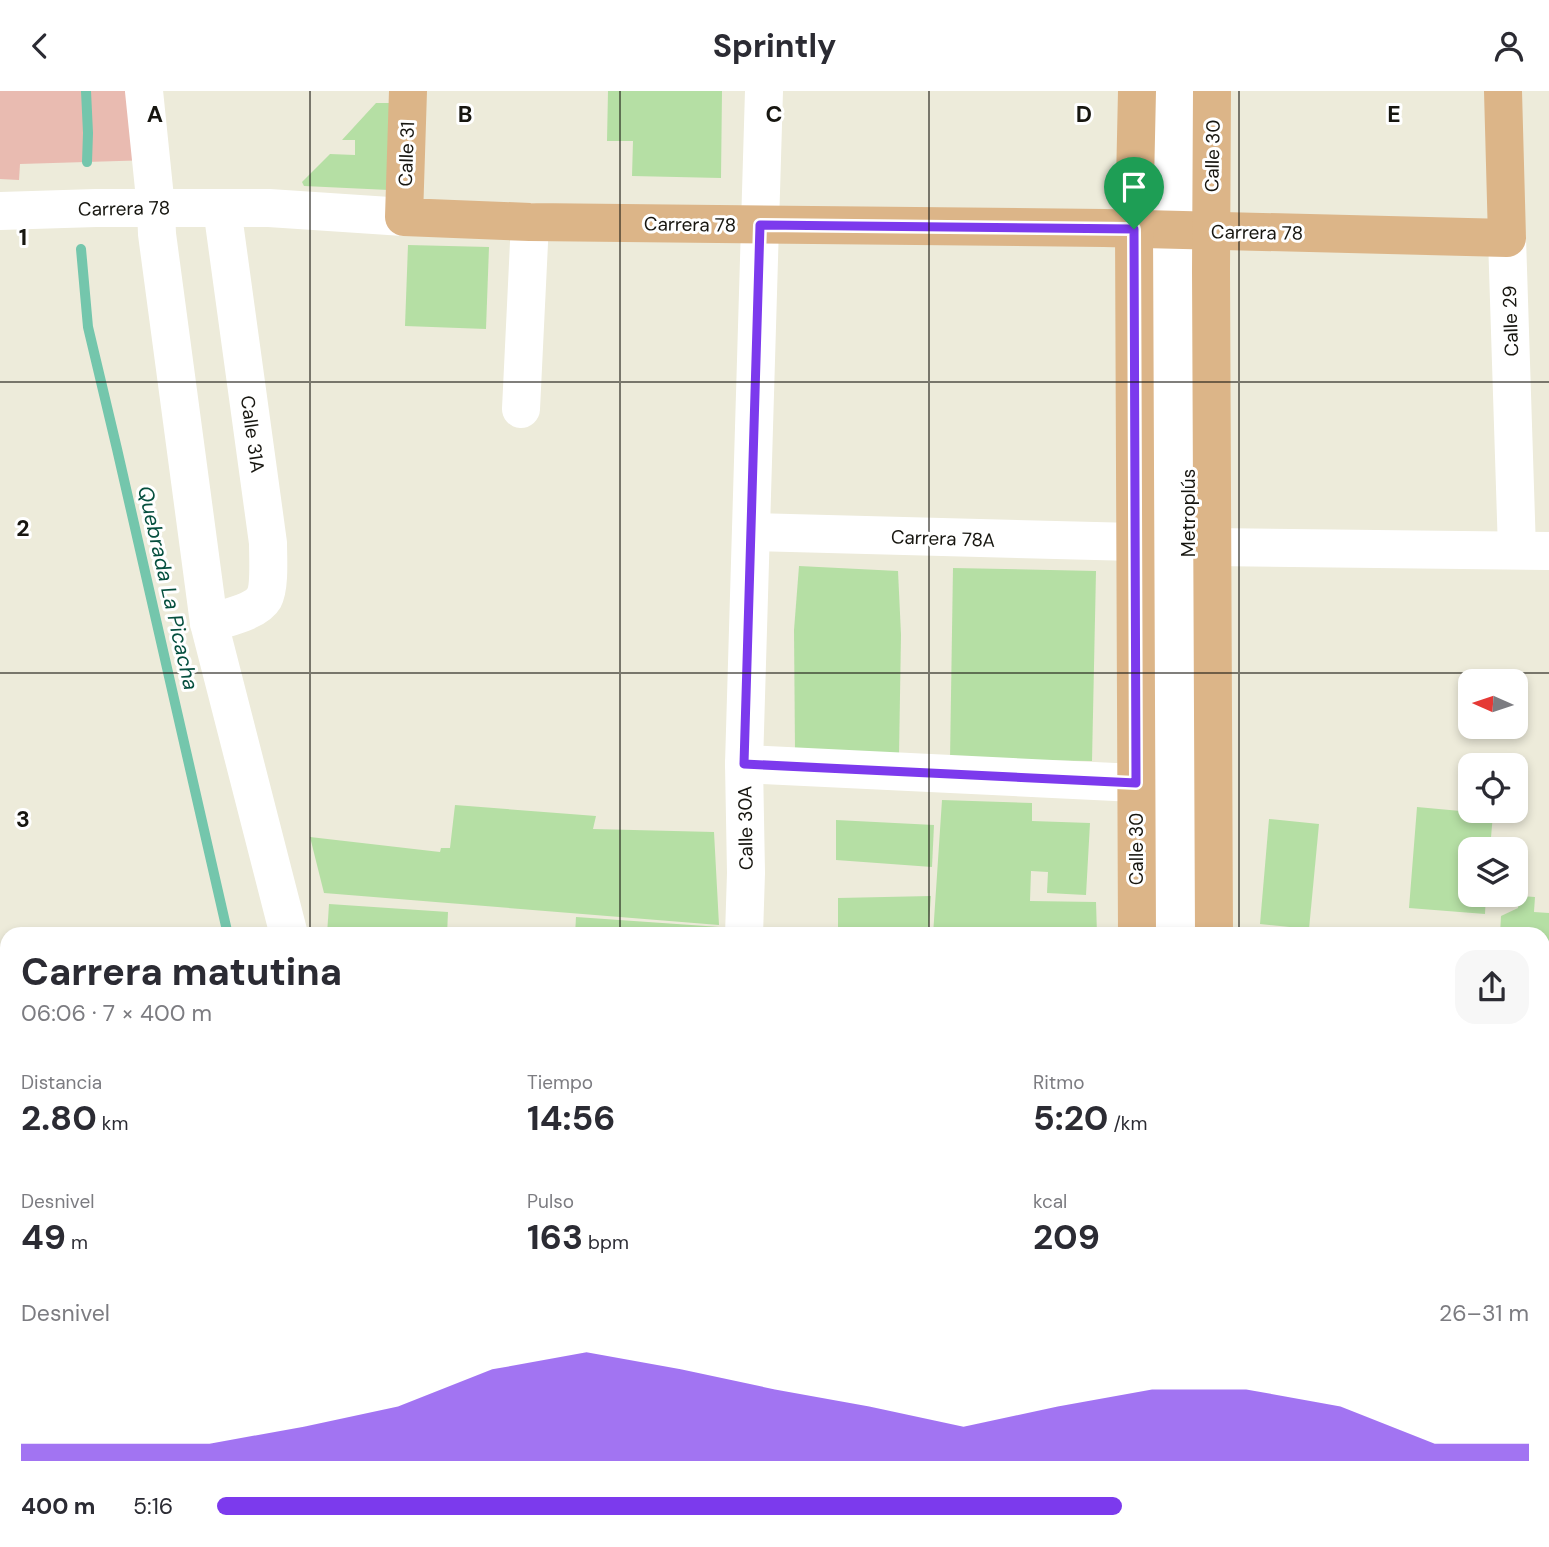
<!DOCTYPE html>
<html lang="es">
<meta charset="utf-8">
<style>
:root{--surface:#fff;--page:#f7f7f7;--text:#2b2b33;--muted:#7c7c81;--accent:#7c3aed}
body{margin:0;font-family:"DM Sans",sans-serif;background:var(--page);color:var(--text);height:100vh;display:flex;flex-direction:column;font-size:26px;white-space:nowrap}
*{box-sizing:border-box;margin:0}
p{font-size:23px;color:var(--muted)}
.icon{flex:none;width:38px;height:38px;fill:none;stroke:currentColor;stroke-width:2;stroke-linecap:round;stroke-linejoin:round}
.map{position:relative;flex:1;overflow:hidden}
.sheet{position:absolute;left:0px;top:836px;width:1550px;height:620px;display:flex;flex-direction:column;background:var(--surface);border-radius:21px 21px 0 0;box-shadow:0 4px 10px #0003}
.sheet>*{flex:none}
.needle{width:46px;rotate:273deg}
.fabs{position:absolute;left:1458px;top:578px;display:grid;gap:14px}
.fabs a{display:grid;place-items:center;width:70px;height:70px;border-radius:14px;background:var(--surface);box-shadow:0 4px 10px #0003;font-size:35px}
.pin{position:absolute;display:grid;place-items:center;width:60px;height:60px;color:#fff;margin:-72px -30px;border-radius:50% 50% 50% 0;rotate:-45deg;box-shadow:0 0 7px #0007}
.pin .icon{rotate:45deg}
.round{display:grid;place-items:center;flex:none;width:74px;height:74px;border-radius:21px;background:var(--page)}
.headline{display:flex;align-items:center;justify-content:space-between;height:119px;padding:0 21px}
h1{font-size:38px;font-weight:700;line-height:52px}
.figures{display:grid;grid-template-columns:repeat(3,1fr);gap:10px;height:119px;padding:7px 21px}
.figures div{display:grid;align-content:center}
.figures b{font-size:35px;font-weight:700}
.figures small{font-size:19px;font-weight:400}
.figures p{font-size:19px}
.chart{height:196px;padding:14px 21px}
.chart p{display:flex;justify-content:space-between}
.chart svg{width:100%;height:126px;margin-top:7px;fill:var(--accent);opacity:.7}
ul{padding:0 21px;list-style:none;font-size:23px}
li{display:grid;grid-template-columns:112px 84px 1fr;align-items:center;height:52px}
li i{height:18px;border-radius:9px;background:var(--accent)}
header{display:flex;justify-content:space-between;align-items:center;height:91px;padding:0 21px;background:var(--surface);font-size:32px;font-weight:700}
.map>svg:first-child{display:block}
.green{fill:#e9bbb1}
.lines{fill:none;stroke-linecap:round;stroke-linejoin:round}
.stream{stroke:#74c6ac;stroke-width:10}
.building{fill:#b5dfa4}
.minor{stroke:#fff;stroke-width:38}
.major{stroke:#dcb588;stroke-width:38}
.route-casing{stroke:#fff;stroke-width:14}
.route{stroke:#7c3aed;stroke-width:9}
.grid{fill:none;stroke:#171610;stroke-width:2;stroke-opacity:0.55}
.labels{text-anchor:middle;stroke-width:6;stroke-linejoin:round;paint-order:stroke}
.street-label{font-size:19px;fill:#171610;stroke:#fff}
.water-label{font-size:21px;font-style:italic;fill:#054f3e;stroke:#fff}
.grid-label{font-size:23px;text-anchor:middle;font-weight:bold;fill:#171610;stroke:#fff;stroke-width:6;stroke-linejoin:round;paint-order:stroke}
</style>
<header><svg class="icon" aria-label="back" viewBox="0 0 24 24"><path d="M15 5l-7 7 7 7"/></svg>Sprintly<svg class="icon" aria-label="person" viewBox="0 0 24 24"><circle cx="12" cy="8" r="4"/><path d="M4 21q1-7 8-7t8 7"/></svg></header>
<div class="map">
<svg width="1549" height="1456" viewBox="0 0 1549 1456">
<rect width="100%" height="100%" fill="#edebda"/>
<polygon class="green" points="0,0 144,0 152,69 20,73 19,89 0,88"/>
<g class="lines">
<g class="stream">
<polyline points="86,0 88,42 87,71"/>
<polyline points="81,158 88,236 117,358 228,844"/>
<polyline points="0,1421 7,1416"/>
</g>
</g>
<g class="building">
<polygon points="608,0 722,0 721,87 632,85 633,50 607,50"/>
<polygon points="376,12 390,12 389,99 304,95 302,91 330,63 355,64 355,49 342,49"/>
<polygon points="408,154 489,156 486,238 405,235"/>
<polygon points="799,475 898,480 901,544 899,664 795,660 794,539"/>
<polygon points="953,477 1096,480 1092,670 950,668"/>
<polygon points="942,709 1032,712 1032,730 1090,732 1086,804 1047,802 1048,781 1031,780 1030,810 1096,811 1097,844 933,844"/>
<polygon points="455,714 596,725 593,738 714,741 719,834 324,802 310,746 440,761 441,757 450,757"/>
<polygon points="1417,716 1493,723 1490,758 1470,758 1470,803 1486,803 1485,823 1409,817"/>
<polygon points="1269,728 1319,733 1309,838 1260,833"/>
<polygon points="836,729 934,734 932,776 836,769"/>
<polygon points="931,805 928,844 838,844 838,807"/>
<polygon points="1519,805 1535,806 1534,821 1549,822 1549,876 1544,876 1544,844 1500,844 1501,825 1518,817"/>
<polygon points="329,813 448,821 447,844 327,844"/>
<polygon points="576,826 720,836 719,844 575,844"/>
</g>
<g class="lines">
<g class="minor">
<polyline points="144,0 156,117 157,143 209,532 289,844"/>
<polyline points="1157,0 1156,104 1159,844"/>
<polyline points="1188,0 1186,179 1191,844"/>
<polyline points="0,120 96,117 269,117 404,126"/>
<polyline points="1507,147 1517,459"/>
<polyline points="521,318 530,131"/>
<polyline points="751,441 1135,451"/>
<polyline points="1212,456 1549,460"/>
<path d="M209,532c14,-4 47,-11 55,-25 6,-11 4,-42 4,-55l-46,-335"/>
<polyline points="744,673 1136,692"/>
<polyline points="744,844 746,782 744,673 764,0"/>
<polyline points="1544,948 1549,950"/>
<polyline points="0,1261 7,1262"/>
<polyline points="1544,1437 1549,1437"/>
<polyline points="1195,1449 1195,1456"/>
<polyline points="53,1456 60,1449"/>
<polyline points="216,1456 216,1449"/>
<polyline points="472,1456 472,1449"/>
<polyline points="722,1456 722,1449"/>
<polyline points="1161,1456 1161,1449"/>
<polyline points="1495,1456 1495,1449"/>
</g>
<g class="major">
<polyline points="408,0 404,126 530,131 1104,137 1507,147 1503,0"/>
<polyline points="1137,0 1134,138 1137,844"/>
<polyline points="1212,0 1211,180 1214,844"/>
<polyline points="1139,1456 1139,1449"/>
<polyline points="1215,1456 1215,1449"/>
</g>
</g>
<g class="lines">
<defs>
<polygon id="route" points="760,134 1134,138 1136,692 744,673"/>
</defs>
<use href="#route" class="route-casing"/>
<use href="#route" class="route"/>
</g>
<path class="grid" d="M310,0v844M620,0v844M929,0v844M1239,0v844M0,291h1549M0,582h1549M0,874h7M1544,874h5M0,1165h7M1544,1165h5M310,1449v7M620,1449v7M929,1449v7M1239,1449v7"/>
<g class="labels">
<g class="street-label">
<text transform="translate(406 63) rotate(-88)" y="7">Calle 31</text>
<text transform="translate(1212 65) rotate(-89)" y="7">Calle 30</text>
<text transform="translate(124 117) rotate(-1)" y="7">Carrera 78</text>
<text transform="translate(690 133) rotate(1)" y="7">Carrera 78</text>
<text transform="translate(1257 141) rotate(1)" y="7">Carrera 78</text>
<text transform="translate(1510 230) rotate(-92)" y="7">Calle 29</text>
<text transform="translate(253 343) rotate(82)" y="7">Calle 31A</text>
<text transform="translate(1188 422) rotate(-90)" y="7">Metroplús</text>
<text transform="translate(943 447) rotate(2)" y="7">Carrera 78A</text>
<text transform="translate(745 737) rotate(-91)" y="7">Calle 30A</text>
<text transform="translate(1136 758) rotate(-90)" y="7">Calle 30</text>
</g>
<g class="water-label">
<text transform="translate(168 497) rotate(77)" y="7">Quebrada La Picacha</text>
</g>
</g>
<g class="grid-label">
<text x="155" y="31">A</text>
<text x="465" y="31">B</text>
<text x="774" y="31">C</text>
<text x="1084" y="31">D</text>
<text x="1394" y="31">E</text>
<text x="23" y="154">1</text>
<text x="23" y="445">2</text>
<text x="23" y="736">3</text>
</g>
</svg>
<div class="fabs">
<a><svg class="needle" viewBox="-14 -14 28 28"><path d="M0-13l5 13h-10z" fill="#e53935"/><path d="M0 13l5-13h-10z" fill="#7c7c81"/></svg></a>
<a><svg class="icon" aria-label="locate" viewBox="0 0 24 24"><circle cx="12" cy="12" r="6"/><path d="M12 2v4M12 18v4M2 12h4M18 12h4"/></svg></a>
<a><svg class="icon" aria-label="layers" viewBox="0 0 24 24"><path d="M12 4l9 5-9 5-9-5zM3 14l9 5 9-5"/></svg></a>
</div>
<div class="pin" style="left:1134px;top:138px;background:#1e9e55"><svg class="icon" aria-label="arrive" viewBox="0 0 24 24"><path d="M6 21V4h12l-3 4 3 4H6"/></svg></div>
<section class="sheet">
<div class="headline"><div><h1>Carrera matutina</h1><p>06:06 · 7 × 400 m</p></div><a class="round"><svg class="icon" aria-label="share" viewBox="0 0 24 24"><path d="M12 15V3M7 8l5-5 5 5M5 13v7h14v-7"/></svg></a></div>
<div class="figures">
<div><p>Distancia</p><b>2.80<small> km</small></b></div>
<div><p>Tiempo</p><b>14:56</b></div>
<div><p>Ritmo</p><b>5:20<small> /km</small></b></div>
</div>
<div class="figures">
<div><p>Desnivel</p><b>49<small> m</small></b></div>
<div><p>Pulso</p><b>163<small> bpm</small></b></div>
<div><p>kcal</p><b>209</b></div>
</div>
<div class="chart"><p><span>Desnivel</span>26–31 m</p>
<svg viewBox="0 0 160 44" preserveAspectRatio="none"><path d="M0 44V38L10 38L20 38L30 32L40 25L50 12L60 6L70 12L80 19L90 25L100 32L110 25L120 19L130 19L140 25L150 38L160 38V44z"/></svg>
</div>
<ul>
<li><b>400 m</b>5:16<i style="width:69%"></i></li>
</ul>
</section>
</div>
